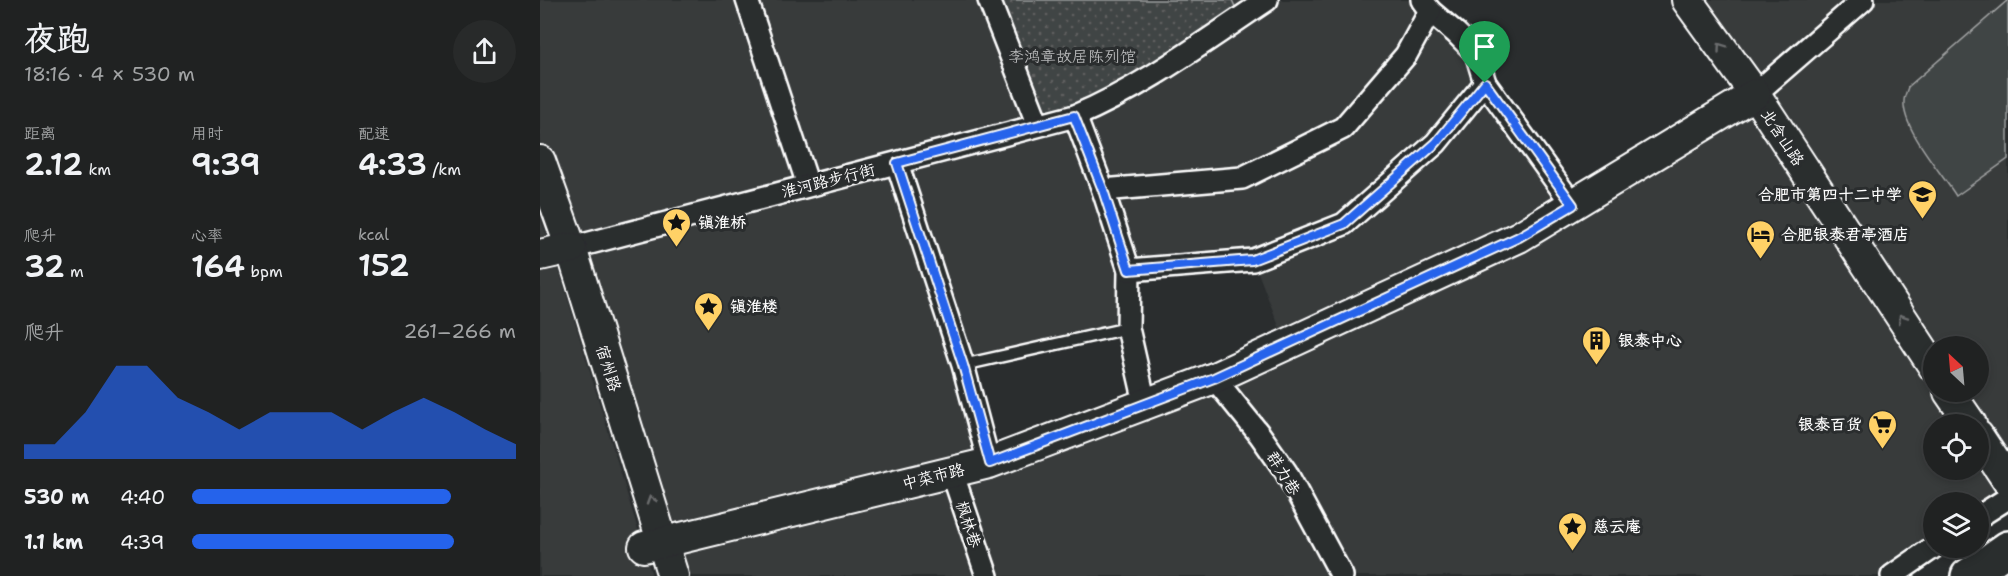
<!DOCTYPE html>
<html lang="zh">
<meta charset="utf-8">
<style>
:root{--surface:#202222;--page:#282a2a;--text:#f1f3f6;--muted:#a2a4a5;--line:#3d3f40;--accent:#2563eb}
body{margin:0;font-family:"Shantell Sans","LXGW WenKai TC",sans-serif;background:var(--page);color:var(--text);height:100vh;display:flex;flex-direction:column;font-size:22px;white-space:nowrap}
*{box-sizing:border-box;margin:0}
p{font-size:20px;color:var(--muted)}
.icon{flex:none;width:33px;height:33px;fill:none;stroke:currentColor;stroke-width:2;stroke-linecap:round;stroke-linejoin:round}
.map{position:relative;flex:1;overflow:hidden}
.side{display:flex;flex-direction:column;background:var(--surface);width:540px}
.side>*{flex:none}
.needle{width:39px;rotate:334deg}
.buttons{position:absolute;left:1383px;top:336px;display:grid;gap:12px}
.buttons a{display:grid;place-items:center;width:66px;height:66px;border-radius:50%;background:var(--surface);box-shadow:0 3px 9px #0003,0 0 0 2px var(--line);font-size:30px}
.pin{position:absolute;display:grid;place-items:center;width:51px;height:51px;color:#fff;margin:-62px -26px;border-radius:50% 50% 50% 0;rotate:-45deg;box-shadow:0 0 6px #0007}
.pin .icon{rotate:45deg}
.round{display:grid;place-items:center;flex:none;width:63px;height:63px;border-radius:32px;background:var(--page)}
.headline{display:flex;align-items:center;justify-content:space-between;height:102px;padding:0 24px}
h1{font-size:33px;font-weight:600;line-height:45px}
.figures{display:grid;grid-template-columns:repeat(3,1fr);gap:9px;height:102px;padding:6px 24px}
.figures div{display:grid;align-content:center}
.figures b{font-size:30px;font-weight:600}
.figures small{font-size:16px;font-weight:400}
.figures p{font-size:16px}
.chart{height:168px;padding:12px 24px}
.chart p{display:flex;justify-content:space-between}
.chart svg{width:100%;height:108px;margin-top:6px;fill:var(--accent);opacity:.7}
ul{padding:0 24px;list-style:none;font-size:20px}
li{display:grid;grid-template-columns:96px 72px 1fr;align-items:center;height:45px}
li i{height:15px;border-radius:8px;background:var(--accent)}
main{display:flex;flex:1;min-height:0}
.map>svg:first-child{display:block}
.built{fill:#373a3b;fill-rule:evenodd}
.grass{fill:url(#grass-dots);stroke:#a0a2a2;stroke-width:1.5}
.garden{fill:#414445;stroke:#a0a2a2;stroke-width:1.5}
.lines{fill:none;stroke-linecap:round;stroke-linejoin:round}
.lane-casing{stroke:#fff;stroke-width:15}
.street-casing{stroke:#fff;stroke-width:26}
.secondary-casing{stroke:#fff;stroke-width:34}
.highway-casing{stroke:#fff;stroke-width:38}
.lane{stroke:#2a2d2e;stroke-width:10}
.street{stroke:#2a2d2e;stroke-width:21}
.secondary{stroke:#2a2d2e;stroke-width:30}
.highway{stroke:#2a2d2e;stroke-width:33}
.oneway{stroke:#6a6c6d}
.route-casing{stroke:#fff;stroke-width:12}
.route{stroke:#2563eb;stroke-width:8}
.labels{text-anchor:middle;stroke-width:6;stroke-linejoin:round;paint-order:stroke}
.park-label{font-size:16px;fill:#b3b4b5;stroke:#2a2d2e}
.street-label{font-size:16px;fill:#fff;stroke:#2a2d2e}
.poi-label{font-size:16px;font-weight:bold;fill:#fff;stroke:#2a2d2e;text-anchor:start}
</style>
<main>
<section class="side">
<div class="headline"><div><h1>夜跑</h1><p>18:16 · 4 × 530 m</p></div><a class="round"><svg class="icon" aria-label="share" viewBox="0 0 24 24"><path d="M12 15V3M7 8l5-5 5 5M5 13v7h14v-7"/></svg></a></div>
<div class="figures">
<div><p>距离</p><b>2.12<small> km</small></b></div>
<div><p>用时</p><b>9:39</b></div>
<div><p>配速</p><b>4:33<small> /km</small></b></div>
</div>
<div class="figures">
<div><p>爬升</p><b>32<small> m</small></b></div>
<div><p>心率</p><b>164<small> bpm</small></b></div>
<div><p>kcal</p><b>152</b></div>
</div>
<div class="chart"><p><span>爬升</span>261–266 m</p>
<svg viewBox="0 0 160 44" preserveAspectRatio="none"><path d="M0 44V38L10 38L20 25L30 6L40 6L50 19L60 25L70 32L80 25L90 25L100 25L110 32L120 25L130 19L140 25L150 32L160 38V44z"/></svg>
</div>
<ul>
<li><b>530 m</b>4:40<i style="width:80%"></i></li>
<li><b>1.1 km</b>4:39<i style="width:81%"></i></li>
</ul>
</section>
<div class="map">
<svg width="1468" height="576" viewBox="0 0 1468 576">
<defs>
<pattern id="grass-dots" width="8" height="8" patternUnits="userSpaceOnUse" patternTransform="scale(1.5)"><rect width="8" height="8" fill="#414445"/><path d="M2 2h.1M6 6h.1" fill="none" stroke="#5e6061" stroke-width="1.8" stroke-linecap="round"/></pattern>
</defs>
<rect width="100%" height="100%" fill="#2a2d2e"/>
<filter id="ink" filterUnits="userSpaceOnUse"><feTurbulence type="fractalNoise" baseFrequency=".0167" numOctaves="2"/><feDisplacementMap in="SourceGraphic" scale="12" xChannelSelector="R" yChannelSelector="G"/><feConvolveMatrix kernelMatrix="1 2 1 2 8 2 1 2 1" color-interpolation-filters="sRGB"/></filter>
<g filter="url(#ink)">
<g class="built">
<path d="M0,0h449l251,18 -8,-18h190l34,33 117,172 182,-111 -68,-94h321v498l-29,19 -1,-15h-44l-1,45 -41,29h-1219l-133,-415zM713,260l33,84 -297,118 -25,-97 164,-37 1,-58zM1394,346h44v46h-44zM1394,424h44v46h-44z"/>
<polygon points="0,217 14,253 112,576 0,576"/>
</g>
<polygon class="grass" points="449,0 692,0 700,18 610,77 498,125"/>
<path class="garden" d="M1468,0v159l-52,37c-15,-24 -54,-67 -52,-95 0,-5 3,-10 4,-14z"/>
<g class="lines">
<defs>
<polyline id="lane" points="423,365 588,328"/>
<g id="street">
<polyline points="207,0 268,185"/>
<polyline points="449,0 498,125"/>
<polyline points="890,11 916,33 936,53 945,83 1033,205"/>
<polyline points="1215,94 1323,0"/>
<polyline points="535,116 563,190 589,270 588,328 605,403"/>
<polyline points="357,163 423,365 449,463"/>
<polyline points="563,190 702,178 803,128 866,55 890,11 882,0"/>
<path d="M31,248l504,-132c69,-29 130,-75 192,-116"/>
<polyline points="589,270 713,260 804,224 896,143 945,83"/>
<polyline points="674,378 720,435 746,472 802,576"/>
<polyline points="412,472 447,576"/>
<polyline points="1438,517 1468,498"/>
<polyline points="1352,576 1394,547"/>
</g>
<g id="secondary">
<polyline points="1147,0 1215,94 1394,367"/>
<polyline points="0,161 31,248 133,576"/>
<polyline points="0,255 31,248"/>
<polyline points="1409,392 1431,424"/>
<polyline points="1438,436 1468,481"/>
<polyline points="104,547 449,463 674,378 979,237 1215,94"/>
</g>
<polyline id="highway" points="1428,576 1468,548"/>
</defs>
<use href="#lane" class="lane-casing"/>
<use href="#street" class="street-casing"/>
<use href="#secondary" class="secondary-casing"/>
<use href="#highway" class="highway-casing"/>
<use href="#lane" class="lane"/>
<use href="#street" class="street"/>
<use href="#secondary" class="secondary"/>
<use href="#highway" class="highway"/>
</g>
<defs><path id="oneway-chevron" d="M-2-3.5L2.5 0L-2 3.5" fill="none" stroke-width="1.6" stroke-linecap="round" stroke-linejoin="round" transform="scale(1.5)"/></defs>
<g class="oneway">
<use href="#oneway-chevron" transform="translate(1181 47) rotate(-126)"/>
<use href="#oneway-chevron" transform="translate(1362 318) rotate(-123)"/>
<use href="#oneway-chevron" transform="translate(111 500) rotate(-108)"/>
</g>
</g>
<g class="lines" filter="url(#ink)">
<defs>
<polygon id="route" points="945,83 1033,205 979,237 674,378 450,463 423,365 357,163 534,116 563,190 589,270 712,260 804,224 896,143"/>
</defs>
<use href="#route" class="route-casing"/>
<use href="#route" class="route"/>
</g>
<defs>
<symbol id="school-pin" viewBox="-11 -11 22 30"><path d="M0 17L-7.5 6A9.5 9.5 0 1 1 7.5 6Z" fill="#ffd166" stroke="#2a2d2e"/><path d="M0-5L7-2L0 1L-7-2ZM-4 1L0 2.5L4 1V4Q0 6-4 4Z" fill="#111"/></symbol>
<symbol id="sight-pin" viewBox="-11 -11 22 30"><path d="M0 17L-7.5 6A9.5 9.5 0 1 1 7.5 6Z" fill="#ffd166" stroke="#2a2d2e"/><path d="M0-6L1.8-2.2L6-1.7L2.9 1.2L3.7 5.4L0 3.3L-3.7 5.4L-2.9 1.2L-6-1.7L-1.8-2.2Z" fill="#111"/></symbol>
<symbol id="hotel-pin" viewBox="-11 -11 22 30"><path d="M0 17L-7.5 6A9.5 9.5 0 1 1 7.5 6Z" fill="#ffd166" stroke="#2a2d2e"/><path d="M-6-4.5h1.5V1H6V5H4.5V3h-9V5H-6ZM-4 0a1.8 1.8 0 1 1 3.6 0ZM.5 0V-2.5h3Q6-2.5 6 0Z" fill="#111"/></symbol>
<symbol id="building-pin" viewBox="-11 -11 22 30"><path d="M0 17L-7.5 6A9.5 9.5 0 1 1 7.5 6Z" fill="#ffd166" stroke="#2a2d2e"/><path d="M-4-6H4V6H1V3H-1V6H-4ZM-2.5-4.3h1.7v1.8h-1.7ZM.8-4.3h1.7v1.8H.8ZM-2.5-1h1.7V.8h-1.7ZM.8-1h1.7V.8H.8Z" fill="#111"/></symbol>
<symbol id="supermarket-pin" viewBox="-11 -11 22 30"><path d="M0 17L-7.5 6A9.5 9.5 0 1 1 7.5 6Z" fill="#ffd166" stroke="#2a2d2e"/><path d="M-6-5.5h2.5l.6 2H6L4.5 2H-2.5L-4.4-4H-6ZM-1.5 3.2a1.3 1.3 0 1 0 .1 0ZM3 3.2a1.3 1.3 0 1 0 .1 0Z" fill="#111"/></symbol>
</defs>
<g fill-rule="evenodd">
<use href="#school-pin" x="1366" y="178" width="33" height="45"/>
<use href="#sight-pin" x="120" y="206" width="33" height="45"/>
<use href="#hotel-pin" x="1204" y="218" width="33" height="45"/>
<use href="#sight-pin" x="152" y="290" width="33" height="45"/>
<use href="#building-pin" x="1040" y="324" width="33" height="45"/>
<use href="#supermarket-pin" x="1326" y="408" width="33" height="45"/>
<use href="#sight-pin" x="1016" y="510" width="33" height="45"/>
</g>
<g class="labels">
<g class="park-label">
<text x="532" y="62">李鸿章故居陈列馆</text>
</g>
<g class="street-label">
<text transform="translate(1243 137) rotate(57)" y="6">北含山路</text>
<text transform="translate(288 180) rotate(-14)" y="6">淮河路步行街</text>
<text transform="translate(69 368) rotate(72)" y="6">宿州路</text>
<text transform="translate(744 473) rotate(58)" y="6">群力巷</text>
<text transform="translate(393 476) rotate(-14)" y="6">中菜市路</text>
<text transform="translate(429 524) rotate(72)" y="6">枫林巷</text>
</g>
<g class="poi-label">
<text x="1362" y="200" text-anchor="end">合肥市第四十二中学</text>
<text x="158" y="228">镇淮桥</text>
<text x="1241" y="240">合肥银泰君亭酒店</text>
<text x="190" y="312">镇淮楼</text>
<text x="1078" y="346">银泰中心</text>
<text x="1322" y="430" text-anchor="end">银泰百货</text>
<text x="1053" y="532">慈云庵</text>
</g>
</g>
</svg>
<div class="buttons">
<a><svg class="needle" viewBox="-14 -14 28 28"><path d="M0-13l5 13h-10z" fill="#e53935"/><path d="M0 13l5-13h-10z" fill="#a2a4a5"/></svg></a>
<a><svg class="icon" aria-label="locate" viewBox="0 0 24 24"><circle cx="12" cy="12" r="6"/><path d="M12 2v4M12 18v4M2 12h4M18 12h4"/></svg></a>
<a><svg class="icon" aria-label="layers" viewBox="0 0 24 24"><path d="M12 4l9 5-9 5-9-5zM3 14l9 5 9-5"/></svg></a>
</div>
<div class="pin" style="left:945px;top:83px;background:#1e9e55"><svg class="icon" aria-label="arrive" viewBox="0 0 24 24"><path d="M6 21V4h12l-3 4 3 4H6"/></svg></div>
</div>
</main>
